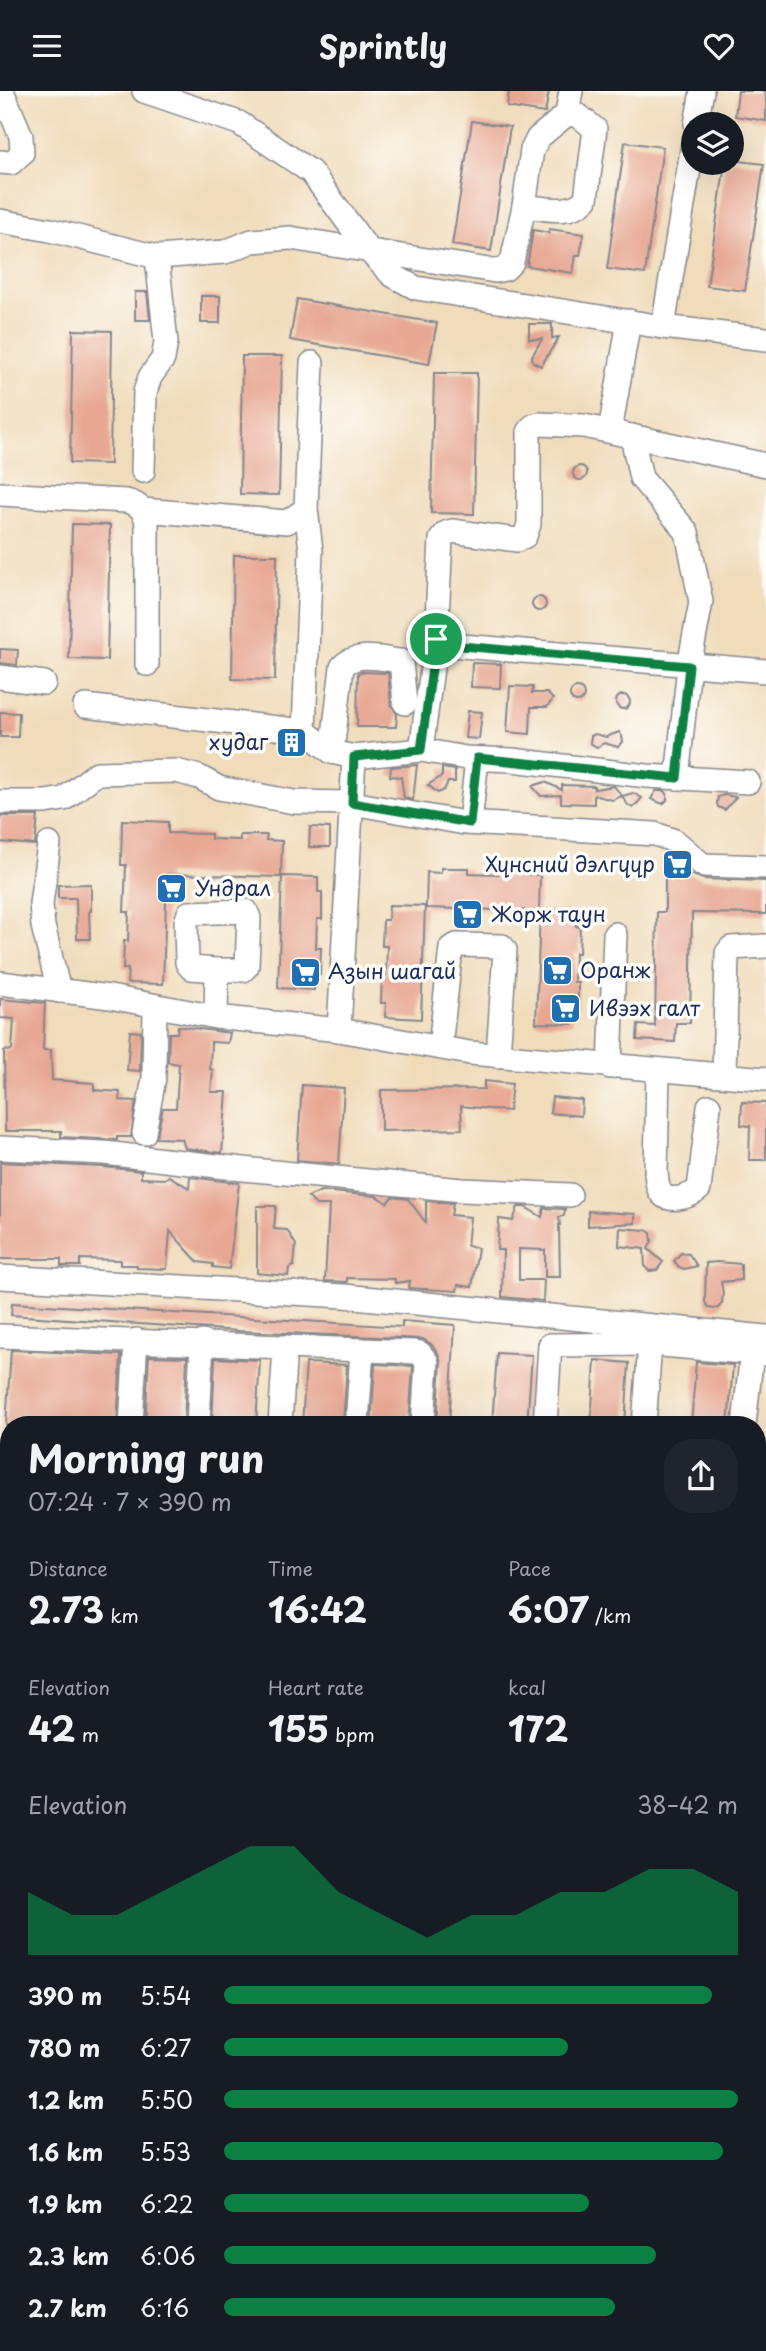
<!DOCTYPE html>
<meta charset="utf-8">
<style>
:root{--surface:#171b24;--page:#20242c;--text:#f1f3f6;--muted:#9ea1a6;--accent:#0b8043}
body{margin:0;font-family:"Playpen Sans",sans-serif;background:var(--page);color:var(--text);height:100vh;display:flex;flex-direction:column;font-size:26px;white-space:nowrap}
*{box-sizing:border-box;margin:0}
p{font-size:23px;color:var(--muted)}
.icon{flex:none;width:38px;height:38px;fill:none;stroke:currentColor;stroke-width:2;stroke-linecap:round;stroke-linejoin:round}
.map{position:relative;flex:1;overflow:hidden}
.side{position:absolute;left:0px;top:1325px;width:766px;height:936px;display:flex;flex-direction:column;background:var(--surface);border-radius:28px 28px 0 0;box-shadow:0 7px 28px #0002}
.side>*{flex:none}
.tools{position:absolute;left:681px;top:21px;display:grid;gap:14px}
.tools a{display:grid;place-items:center;width:63px;height:63px;border-radius:50%;background:var(--surface);box-shadow:0 7px 28px #0002;font-size:35px}
.pin{position:absolute;display:grid;place-items:center;width:60px;height:60px;color:#fff;margin:-30px;border:4px solid #fff;border-radius:50%;box-shadow:0 2px 7px #0007}
.round{display:grid;place-items:center;flex:none;width:74px;height:74px;border-radius:28px;background:var(--page)}
.overview{display:flex;align-items:center;justify-content:space-between;height:119px;padding:0 28px}
h1{font-size:38px;font-weight:700;line-height:52px}
.figures{display:grid;grid-template-columns:repeat(3,1fr);gap:10px;height:119px;padding:7px 28px}
.figures div{display:grid;align-content:center}
.figures b{font-size:35px;font-weight:700}
.figures small{font-size:19px;font-weight:400}
.figures p{font-size:19px}
.chart{height:196px;padding:14px 28px}
.chart p{display:flex;justify-content:space-between}
.chart svg{width:100%;height:126px;margin-top:7px;fill:var(--accent);opacity:.7}
ul{padding:0 28px;list-style:none;font-size:23px}
li{display:grid;grid-template-columns:112px 84px 1fr;align-items:center;height:52px}
li i{height:18px;border-radius:9px;background:var(--accent)}
header{display:flex;justify-content:space-between;align-items:center;height:91px;padding:0 28px;background:var(--surface);font-size:32px;font-weight:700}
.map>svg:first-child{display:block}
.building{fill:#e7a793}
.lines{fill:none;stroke-linecap:round;stroke-linejoin:round}
.minor-casing{stroke:#86868c;stroke-width:26}
.major-casing{stroke:#86868c;stroke-width:32}
.minor{stroke:#fff;stroke-width:23}
.major{stroke:#fff;stroke-width:28}
.route-casing{stroke:#fff;stroke-width:14}
.route{stroke:#0b8043;stroke-width:9}
.labels{text-anchor:middle;stroke-width:7;stroke-linejoin:round;paint-order:stroke}
.poi-label{font-size:21px;fill:#1b2f5e;stroke:#fdfcf7;text-anchor:start}
</style>
<header><svg class="icon" aria-label="menu" viewBox="0 0 24 24"><path d="M4 6h16M4 12h16M4 18h16"/></svg>Sprintly<svg class="icon" aria-label="heart" viewBox="0 0 24 24"><path d="M12 20l-8-8c-3-5 5-10 8-4 3-6 11-1 8 4z"/></svg></header>
<div class="map">
<svg width="766" height="2260" viewBox="0 0 766 2260">
<rect width="100%" height="100%" fill="#fdfcf7"/>
<filter id="ink" filterUnits="userSpaceOnUse"><feTurbulence type="fractalNoise" baseFrequency=".0143" numOctaves="2"/><feDisplacementMap in="SourceGraphic" scale="14" xChannelSelector="R" yChannelSelector="G"/><feConvolveMatrix kernelMatrix="1 2 1 2 8 2 1 2 1" color-interpolation-filters="sRGB"/></filter>
<filter id="wash" filterUnits="userSpaceOnUse"><feTurbulence type="fractalNoise" baseFrequency=".00686" numOctaves="4" result="noise"/><feDisplacementMap in="SourceGraphic" scale="28" xChannelSelector="R" yChannelSelector="G"/><feGaussianBlur stdDeviation="1.57" result="paint"/><feColorMatrix in="noise" values="0 0 0 0 0 0 0 0 0 0 0 0 0 0 0 0 0 1.4 0 .05"/><feComposite in="paint" operator="in"/></filter>
<g filter="url(#wash)">
<rect width="100%" height="100%" fill="#f0dcbb"/>
<g id="blocks">
<g class="building">
<polygon points="509,0 549,0 545,22 507,16"/>
<polygon points="738,0 766,0 766,30 735,25"/>
<polygon points="472,30 510,36 491,160 452,154"/>
<polygon points="625,51 663,56 645,183 607,178"/>
<polygon points="732,69 764,73 745,200 707,195 725,72 732,72"/>
<polygon points="549,138 584,143 580,164 576,164 573,182 527,175 533,139 549,142"/>
<polygon points="135,201 147,201 150,229 135,229"/>
<rect x="201" y="205" width="19" height="27"/>
<polygon points="297,208 437,232 429,273 290,249"/>
<polygon points="529,233 552,233 552,247 559,246 541,275 533,271 532,265 542,248 529,248"/>
<polygon points="73,239 112,240 110,373 70,372"/>
<polygon points="242,265 282,265 279,404 240,403"/>
<polygon points="434,282 477,282 474,423 431,422"/>
<circle cx="580" cy="382" r="7"/>
<polygon points="72,433 110,434 107,569 69,568"/>
<polygon points="234,464 277,464 275,589 232,588"/>
<circle cx="539" cy="513" r="7"/>
<polygon points="0,558 18,559 17,574 0,572"/>
<polygon points="472,572 501,573 500,597 471,596"/>
<polygon points="362,581 388,582 391,613 397,623 396,636 357,636 358,582"/>
<polygon points="510,595 533,596 532,602 547,602 553,608 547,616 531,616 530,643 507,641"/>
<circle cx="577" cy="604" r="7"/>
<circle cx="623" cy="611" r="7"/>
<polygon points="468,620 482,621 479,648 465,647"/>
<polygon points="0,621 19,622 18,646 0,646"/>
<polygon points="619,641 622,645 623,651 618,656 604,652 597,656 590,652 591,645 595,643 606,646"/>
<polygon points="417,674 413,709 404,707 401,686 390,685 391,676"/>
<polygon points="442,677 455,679 455,691 448,691 444,699 438,702 428,694 442,685"/>
<polygon points="545,691 562,699 562,694 594,695 594,698 614,695 622,705 612,709 594,704 594,713 561,712 561,704 541,705 532,695"/>
<polygon points="656,700 665,700 667,703 667,709 663,713 651,708"/>
<polygon points="633,702 642,707 633,717 628,714 622,705"/>
<polygon points="724,704 736,706 725,719 718,716 717,712 718,706"/>
<polygon points="0,725 38,725 35,754 0,751"/>
<polygon points="122,729 168,731 168,742 211,743 211,748 240,749 240,744 267,744 266,749 282,750 281,786 167,783 163,893 127,892 128,878 123,878 124,850 128,850 129,821 124,821 126,774 121,774"/>
<polygon points="310,736 330,737 330,756 309,756"/>
<polygon points="441,777 469,777 469,782 498,783 498,778 524,779 524,783 540,784 539,820 426,817 427,781 441,782"/>
<polygon points="673,783 693,784 703,788 766,790 766,823 692,822 690,932 676,932 675,951 637,949 638,934 655,935 657,821 665,821 665,786 673,787"/>
<polygon points="282,785 318,786 318,801 322,801 322,828 317,828 316,857 321,857 320,884 315,884 314,899 278,897"/>
<polygon points="91,793 91,820 89,820 90,848 77,848 76,807 58,807 58,794"/>
<polygon points="389,814 425,815 421,928 385,926 386,912 381,912 382,884 386,884 387,855 382,855 383,829 388,829"/>
<polygon points="540,819 576,820 576,835 580,836 579,862 575,862 574,891 578,891 578,919 573,919 572,933 536,932"/>
<polygon points="0,908 45,912 43,959 51,959 52,989 94,992 94,999 120,1001 119,1009 136,1010 131,1046 117,1046 117,1049 61,1046 61,1040 5,1040 4,960 12,959 14,928 0,927"/>
<polygon points="178,935 230,942 228,952 211,951 210,978 213,979 211,1001 227,1001 222,1062 185,1057 182,1048 156,1047 163,1017 176,1017 179,973 168,971 169,942 177,942"/>
<polygon points="130,940 141,941 140,980 127,979"/>
<polygon points="484,990 512,993 509,1020 461,1015 462,1038 381,1040 381,999 484,998"/>
<polygon points="302,994 344,997 339,1073 297,1069"/>
<polygon points="552,1006 582,1009 581,1025 550,1022"/>
<polygon points="742,1011 766,1012 766,1069 749,1069 750,1035 741,1034"/>
<polygon points="0,1071 103,1076 141,1080 141,1087 165,1088 169,1085 189,1097 190,1086 239,1092 229,1178 213,1176 213,1173 198,1171 170,1140 167,1178 137,1177 137,1174 120,1174 120,1169 80,1168 80,1175 61,1175 61,1168 0,1168"/>
<polygon points="321,1100 376,1105 387,1112 392,1106 408,1108 426,1132 426,1110 453,1112 451,1124 470,1126 467,1155 478,1157 472,1196 458,1194 457,1200 409,1197 410,1190 395,1192 395,1188 347,1187 347,1191 325,1190 329,1114 316,1114 308,1106"/>
<polygon points="257,1115 276,1115 274,1138 287,1139 296,1154 294,1175 289,1177 288,1185 257,1182"/>
<polygon points="518,1116 525,1116 542,1126 544,1117 565,1118 564,1125 559,1126 560,1134 559,1134 560,1186 545,1186 545,1159 519,1158 519,1189 544,1189 543,1210 502,1206 503,1159 497,1159 499,1128 513,1130"/>
<polygon points="588,1120 635,1123 635,1132 588,1135"/>
<polygon points="620,1137 646,1139 651,1142 652,1150 648,1158 663,1171 657,1179 649,1180 645,1176 644,1158 619,1155"/>
<polygon points="681,1162 689,1163 697,1175 684,1178 679,1176 674,1170"/>
<polygon points="717,1171 741,1173 741,1189 721,1191 723,1202 722,1212 718,1217 713,1218 708,1216 705,1211 706,1172"/>
<polygon points="12,1212 402,1236 402,1230 455,1234 449,1334 437,1334 441,1271 438,1262 431,1253 423,1248 239,1240 11,1224"/>
<polygon points="11,1259 121,1264 117,1334 6,1334"/>
<polygon points="497,1262 532,1264 527,1334 492,1334"/>
<polygon points="149,1265 187,1266 184,1334 145,1334"/>
<polygon points="215,1267 260,1269 256,1334 212,1334"/>
<polygon points="595,1269 629,1272 625,1334 591,1334"/>
<polygon points="696,1271 733,1274 728,1334 691,1334"/>
<polygon points="306,1272 347,1274 343,1334 302,1334"/>
<polygon points="375,1273 413,1275 409,1334 371,1334"/>
</g>
</g>
</g>
<g filter="url(#ink)">
<use href="#blocks" fill-opacity="0" stroke="#86868c" stroke-width="2"/>
<g class="lines">
<defs>
<g id="minor">
<polyline points="144,0 239,32 311,81 369,160 392,184 416,197 663,236 766,248"/>
<polyline points="696,33 702,0"/>
<polyline points="0,71 11,72 22,62 21,45 2,0"/>
<path d="M524,115c21,2 46,10 62,-7l9,-70 -16,-13 -12,-2"/>
<polyline points="0,130 50,139 157,166 225,161 252,150 290,147 495,180 505,178 512,171 524,115 532,59 538,47 567,23 571,0"/>
<polyline points="663,236 693,53"/>
<polyline points="610,340 629,230"/>
<polyline points="632,345 641,387 687,441 701,511 689,575 677,687"/>
<polyline points="766,374 584,335 539,333 533,335 529,341 529,433 525,445 517,449 452,440 446,442 441,448 436,548 450,554 766,580"/>
<polyline points="143,380 145,301 150,286 163,268 166,251 157,166"/>
<path d="M0,403l126,7c13,3 19,9 21,23v140"/>
<polyline points="143,419 287,431 306,418 312,272"/>
<polyline points="0,586 44,592"/>
<polyline points="85,615 304,640 332,661 354,666"/>
<polyline points="304,640 311,459 306,418"/>
<polyline points="421,659 436,548"/>
<path d="M332,661l10,-85c13,-16 40,-8 59,-6l4,42"/>
<polyline points="0,711 45,711 64,708 97,682 176,680 199,686 219,697 294,711 352,712 465,732 655,743 675,750 703,774 766,776"/>
<polyline points="470,732 477,668"/>
<polyline points="49,753 41,813 43,835 59,900"/>
<polygon points="246,820 249,827 247,875 243,879 217,879 191,877 187,872 186,831 189,822"/>
<polyline points="0,892 110,906 216,926 339,939 470,962 766,988"/>
<polyline points="216,926 217,879"/>
<polyline points="339,939 354,666 421,659 466,667 512,669 647,685 748,691"/>
<polyline points="440,956 451,857 457,854 502,855 505,859 498,965"/>
<polyline points="610,976 615,843"/>
<path d="M658,979l-2,103c1,7 1,18 8,23 10,6 27,0 35,-7l10,-83"/>
<polyline points="724,984 727,862 731,857 766,855"/>
<polyline points="144,1042 154,987 155,915"/>
<polyline points="0,1057 104,1062 243,1078 462,1099 570,1104"/>
<polyline points="0,1186 344,1205 766,1246"/>
<polyline points="0,1245 415,1261 420,1262 427,1271 423,1334"/>
<polyline points="131,1334 136,1249"/>
<polyline points="198,1334 202,1251"/>
<polyline points="280,1334 285,1256"/>
<polyline points="357,1334 362,1259"/>
<polyline points="545,1334 550,1254 650,1253 766,1263"/>
<polyline points="644,1334 650,1253"/>
<polyline points="744,1334 752,1261"/>
<polyline points="0,1452 9,1453"/>
<polyline points="0,1572 9,1572"/>
<polyline points="758,1618 766,1618"/>
<polyline points="0,1644 9,1645"/>
<polyline points="758,1665 766,1666"/>
<polyline points="0,1704 9,1704"/>
<polyline points="0,1773 9,1774"/>
<polyline points="758,1817 766,1817"/>
<polyline points="0,1830 9,1831"/>
<polyline points="758,1870 766,1871"/>
<polyline points="0,1887 9,1887"/>
<polyline points="758,1905 766,1906"/>
<polyline points="0,1918 9,1918"/>
<polyline points="758,1952 766,1952"/>
<polyline points="758,1993 766,1993"/>
<polyline points="0,2000 9,2001"/>
<polyline points="758,2015 766,2015"/>
</g>
<g id="major">
<polyline points="0,2063 9,2064"/>
<polyline points="758,2066 766,2066"/>
<polyline points="0,2087 9,2087"/>
<polyline points="758,2093 766,2093"/>
</g>
</defs>
<use href="#minor" class="minor-casing"/>
<use href="#major" class="major-casing"/>
<use href="#minor" class="minor"/>
<use href="#major" class="major"/>
</g>
</g>
<g class="lines" filter="url(#ink)">
<defs>
<polygon id="route" points="436,548 450,554 689,575 677,687 477,667 470,732 352,712 354,666 421,659"/>
</defs>
<use href="#route" class="route-casing"/>
<use href="#route" class="route"/>
</g>
<defs>
<symbol id="building-square" viewBox="-11 -11 22 22"><rect x="-9" y="-9" width="18" height="18" rx="4" fill="#1f6fb2" stroke="#fdfcf7"/><path d="M-4-6H4V6H1V3H-1V6H-4ZM-2.5-4.3h1.7v1.8h-1.7ZM.8-4.3h1.7v1.8H.8ZM-2.5-1h1.7V.8h-1.7ZM.8-1h1.7V.8H.8Z" fill="#fff"/></symbol>
<symbol id="supermarket-square" viewBox="-11 -11 22 22"><rect x="-9" y="-9" width="18" height="18" rx="4" fill="#1f6fb2" stroke="#fdfcf7"/><path d="M-6-5.5h2.5l.6 2H6L4.5 2H-2.5L-4.4-4H-6ZM-1.5 3.2a1.3 1.3 0 1 0 .1 0ZM3 3.2a1.3 1.3 0 1 0 .1 0Z" fill="#fff"/></symbol>
</defs>
<g fill-rule="evenodd">
<use href="#building-square" x="274" y="634" width="35" height="35"/>
<use href="#supermarket-square" x="660" y="756" width="35" height="35"/>
<use href="#supermarket-square" x="154" y="780" width="35" height="35"/>
<use href="#supermarket-square" x="450" y="806" width="35" height="35"/>
<use href="#supermarket-square" x="540" y="862" width="35" height="35"/>
<use href="#supermarket-square" x="288" y="864" width="35" height="35"/>
<use href="#supermarket-square" x="548" y="900" width="35" height="35"/>
</g>
<g class="labels">
<g class="poi-label">
<text x="268" y="659" text-anchor="end">худаг</text>
<text x="655" y="781" text-anchor="end">Хүнсний дэлгүүр</text>
<text x="195" y="805">Ундрал</text>
<text x="491" y="831">Жорж таун</text>
<text x="580" y="887">Оранж</text>
<text x="328" y="888">Азын шагай</text>
<text x="589" y="925">Ивээх галт</text>
</g>
</g>
</svg>
<div class="tools">
<a><svg class="icon" aria-label="layers" viewBox="0 0 24 24"><path d="M12 4l9 5-9 5-9-5zM3 14l9 5 9-5"/></svg></a>
</div>
<div class="pin" style="left:436px;top:548px;background:#1e9e55"><svg class="icon" aria-label="arrive" viewBox="0 0 24 24"><path d="M6 21V4h12l-3 4 3 4H6"/></svg></div>
<section class="side">
<div class="overview"><div><h1>Morning run</h1><p>07:24 · 7 × 390 m</p></div><a class="round"><svg class="icon" aria-label="share" viewBox="0 0 24 24"><path d="M12 15V3M7 8l5-5 5 5M5 13v7h14v-7"/></svg></a></div>
<div class="figures">
<div><p>Distance</p><b>2.73<small> km</small></b></div>
<div><p>Time</p><b>16:42</b></div>
<div><p>Pace</p><b>6:07<small> /km</small></b></div>
</div>
<div class="figures">
<div><p>Elevation</p><b>42<small> m</small></b></div>
<div><p>Heart rate</p><b>155<small> bpm</small></b></div>
<div><p>kcal</p><b>172</b></div>
</div>
<div class="chart"><p><span>Elevation</span>38–42 m</p>
<svg viewBox="0 0 160 44" preserveAspectRatio="none"><path d="M0 44V22L10 30L20 30L30 22L40 14L50 6L60 6L70 22L80 30L90 38L100 30L110 30L120 22L130 22L140 14L150 14L160 22V44z"/></svg>
</div>
<ul>
<li><b>390 m</b>5:54<i style="width:95%"></i></li>
<li><b>780 m</b>6:27<i style="width:67%"></i></li>
<li><b>1.2 km</b>5:50<i style="width:100%"></i></li>
<li><b>1.6 km</b>5:53<i style="width:97%"></i></li>
<li><b>1.9 km</b>6:22<i style="width:71%"></i></li>
<li><b>2.3 km</b>6:06<i style="width:84%"></i></li>
<li><b>2.7 km</b>6:16<i style="width:76%"></i></li>
</ul>
</section>
</div>
